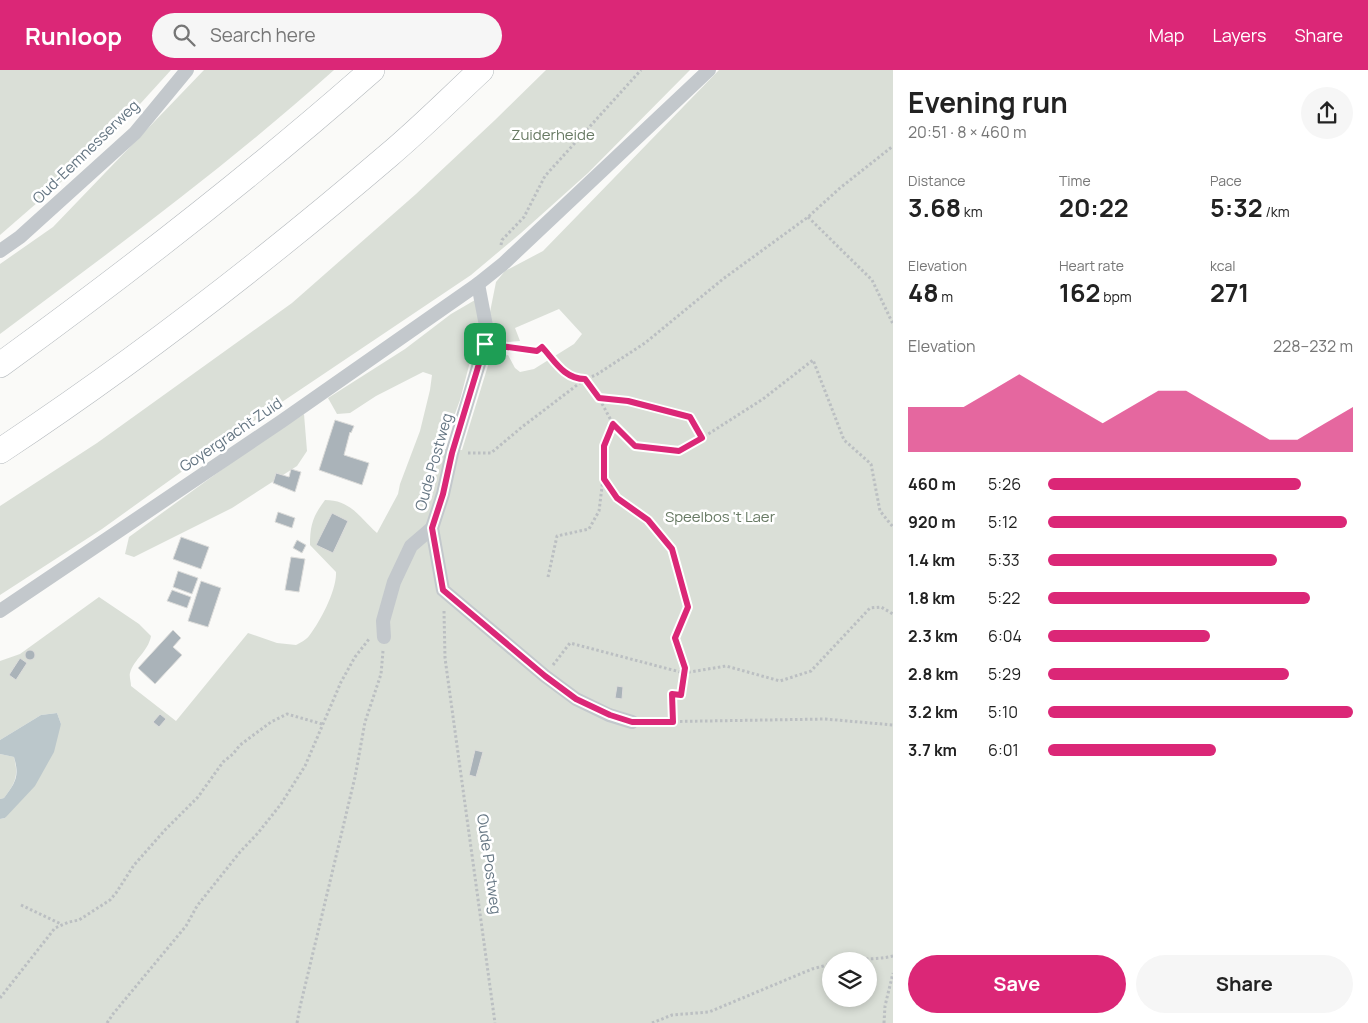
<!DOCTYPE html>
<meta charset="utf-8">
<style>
:root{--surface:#fff;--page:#f6f6f6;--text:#222;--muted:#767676;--accent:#db2777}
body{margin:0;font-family:Manrope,sans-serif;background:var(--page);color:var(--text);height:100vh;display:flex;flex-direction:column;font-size:19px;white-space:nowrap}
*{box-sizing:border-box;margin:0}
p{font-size:16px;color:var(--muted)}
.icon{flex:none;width:28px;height:28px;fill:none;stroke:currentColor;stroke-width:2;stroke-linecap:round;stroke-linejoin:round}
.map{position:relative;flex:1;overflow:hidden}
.drawer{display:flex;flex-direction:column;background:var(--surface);width:475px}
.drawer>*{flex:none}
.buttons{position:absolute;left:822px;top:882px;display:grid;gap:10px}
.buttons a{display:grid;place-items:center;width:55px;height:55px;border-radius:50%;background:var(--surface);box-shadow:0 2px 8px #0003;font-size:25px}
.pin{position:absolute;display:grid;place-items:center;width:42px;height:42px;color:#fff;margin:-21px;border-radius:10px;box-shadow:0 2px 8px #0006}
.round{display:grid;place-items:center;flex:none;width:52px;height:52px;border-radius:26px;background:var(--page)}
.head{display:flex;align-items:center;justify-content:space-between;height:85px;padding:0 15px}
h1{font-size:28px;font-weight:700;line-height:38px}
.stats{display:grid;grid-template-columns:repeat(3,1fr);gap:8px;height:85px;padding:5px 15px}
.stats div{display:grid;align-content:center}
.stats b{font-size:25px;font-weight:700}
.stats small{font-size:14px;font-weight:400}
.stats p{font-size:14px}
.chart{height:140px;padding:10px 15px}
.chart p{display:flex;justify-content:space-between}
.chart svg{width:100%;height:90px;margin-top:5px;fill:var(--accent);opacity:.7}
.button{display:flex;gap:10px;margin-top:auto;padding:10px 15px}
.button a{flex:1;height:58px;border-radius:30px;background:var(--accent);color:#fff;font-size:20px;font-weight:700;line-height:58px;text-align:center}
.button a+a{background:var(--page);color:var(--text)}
ul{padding:0 15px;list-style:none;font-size:16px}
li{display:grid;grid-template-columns:80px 60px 1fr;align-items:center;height:38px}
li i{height:12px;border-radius:6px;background:var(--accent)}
header{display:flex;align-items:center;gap:30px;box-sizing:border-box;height:70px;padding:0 25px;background:var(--accent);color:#fff}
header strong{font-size:24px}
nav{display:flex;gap:28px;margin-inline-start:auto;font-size:18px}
.search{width:350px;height:45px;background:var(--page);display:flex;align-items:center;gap:12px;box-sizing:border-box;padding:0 18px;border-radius:28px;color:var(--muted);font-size:19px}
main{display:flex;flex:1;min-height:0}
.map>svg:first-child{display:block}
.green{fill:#dadfd7;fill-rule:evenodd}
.water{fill:#bbc7cb}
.building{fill:#aab3b9;stroke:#dcdcda}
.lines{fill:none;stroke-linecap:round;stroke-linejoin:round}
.motorway-casing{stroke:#b4b9bd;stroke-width:26}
.path{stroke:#bbbfc2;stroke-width:3;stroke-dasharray:2.5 2.5;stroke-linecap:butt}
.service{stroke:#c3c8cc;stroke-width:7}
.minor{stroke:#c3c8cc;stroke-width:14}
.motorway{stroke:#fff;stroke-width:25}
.route-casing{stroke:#fff;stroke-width:10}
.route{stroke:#db2777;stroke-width:6}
.labels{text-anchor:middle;stroke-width:5;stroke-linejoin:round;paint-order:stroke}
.park-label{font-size:15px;fill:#687a64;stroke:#fff}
.street-label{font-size:15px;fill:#657683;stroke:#fff}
</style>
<header>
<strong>Runloop</strong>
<div class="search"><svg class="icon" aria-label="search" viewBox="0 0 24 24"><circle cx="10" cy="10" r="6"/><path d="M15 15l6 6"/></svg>Search here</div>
<nav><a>Map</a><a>Layers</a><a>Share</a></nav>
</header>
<main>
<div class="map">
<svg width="893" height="953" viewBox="0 0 893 953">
<rect width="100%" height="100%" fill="#fafaf8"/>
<g class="green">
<polygon points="0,0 171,0 99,79 0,165"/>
<path d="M204,0h130c-106,95 -220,179 -334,264v-70l53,-37z"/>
<polygon points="546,0 690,0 588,103 521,163 471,205 230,367 102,459 0,525 0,436 97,373 292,233 416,124 495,50"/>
<path d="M719,0h174v953h-893v-204l5,-1 56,-94 -4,-11 -16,2 -41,25v-79l20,-7 79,-57 40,27 12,12c-3,16 -17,23 -21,37 -1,3 1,9 1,13l45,35 72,-88 29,10 19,2c4,-2 10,-5 13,-9 11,-14 28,-46 27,-64l-26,-27c0,-20 3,-29 15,-45 26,0 35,18 52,33l21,-39 2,-10 20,-53 10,-41 2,-15 -9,-3 -47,24 -26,17 -13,1 -9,-16 77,-49 46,-35 24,-14 5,14 -3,21 -17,65 -18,49 20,1 28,-91 18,-4 7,13 5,4 14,-3 40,-25 8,-10 -23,-25 -44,19 5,13 -13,1 -12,-6 -6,-19 7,-35 9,-11 38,-20zM831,891h38v38h-38z"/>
<polygon points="304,344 307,381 297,396 232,438 134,487 125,484 129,467 257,374"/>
<path d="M0,684l14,3c5,20 1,26 -10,41l-4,1z"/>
</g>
<path class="water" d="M57,643l4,11 -7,28 -19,34 -30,32 -5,1v-20l4,-1c11,-15 16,-21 10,-41l-14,-3v-14l41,-25z"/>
<g class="building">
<polygon points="335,350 354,356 351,363 350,362 344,385 369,393 362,415 319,400"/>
<polygon points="291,399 301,402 295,422 273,413 276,403 289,407"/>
<polygon points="278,442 295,448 292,458 275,452"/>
<polygon points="332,443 348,451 333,483 316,475"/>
<polygon points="181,467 209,477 201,499 173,489"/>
<polygon points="297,470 306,475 302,483 293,478"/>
<polygon points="291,487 305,489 299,522 285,520"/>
<polygon points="178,501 198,508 192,524 173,517"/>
<polygon points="201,511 221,518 208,557 188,551"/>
<polygon points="172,520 191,527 187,538 167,531"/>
<polygon points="173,560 181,568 173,577 182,585 155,614 138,598"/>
<circle cx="30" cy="585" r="5"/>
<polygon points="20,588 27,593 16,610 9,605"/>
<polygon points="617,616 623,617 622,629 615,628"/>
<polygon points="160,644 166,649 159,657 153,652"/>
<polygon points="475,680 483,682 476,707 469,705"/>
</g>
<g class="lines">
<defs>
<g id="motorway">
<path d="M0,295c128,-93 253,-190 372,-295"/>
<path d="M0,381c136,-90 265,-190 389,-296 32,-27 62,-57 92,-85"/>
</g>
</defs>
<use href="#motorway" class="motorway-casing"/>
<g class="path">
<polyline points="808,147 872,210 893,254"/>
<polyline points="501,175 502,170 524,147 545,106 641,0"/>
<path d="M549,285c12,13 17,24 36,24l14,19 14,26 -9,22 -1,33 14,19 31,22 24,29 16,58 -13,31 10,30 -4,27 -9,-1 1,28"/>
<polyline points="599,328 629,331 690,347 702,368 763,329 813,290 844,370 871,394 880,441 893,457"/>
<polyline points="613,354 635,376 679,381 702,368"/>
<polyline points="468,383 491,383 522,357 585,309 596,305 645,273 723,209 808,147 840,118 893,76"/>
<polyline points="548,507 557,466 589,459 599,441 603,409"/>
<polyline points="444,541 445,588 495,953"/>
<polyline points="553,595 570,573 684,603 726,596 780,611 811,601 870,538 881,537 893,544"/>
<polyline points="645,652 825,649 893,655"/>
<polyline points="21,835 61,854"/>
<path d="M846,891c16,-3 31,-1 47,-5"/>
<polyline points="0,928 55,858 69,852 79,850 110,830 116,823 134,795 165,760 198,727 223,692 233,684 240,675 271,652 287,644 322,654"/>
<polyline points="107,953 113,944 186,856 197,836 240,782 258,763 281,734 305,696 341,612 355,587 369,569"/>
<polyline points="297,953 300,937 355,707 365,652 381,604 383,581"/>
<polyline points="652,953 672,945 709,942 812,899 831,894"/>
<polyline points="884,953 885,936 893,903"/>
</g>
<polyline class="service" points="485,274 537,281 542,277"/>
<g class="minor">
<polyline points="0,181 20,167 135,63 187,0"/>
<polyline points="478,214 487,261 485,274 452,383 443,424 432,458 443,520 545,606 576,629 609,645 632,652"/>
<polyline points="0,541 282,351 478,214 503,194 709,0"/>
<polyline points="384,567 383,551 394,512 411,476 432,458"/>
</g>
<use href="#motorway" class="motorway"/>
</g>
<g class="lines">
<defs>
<path id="route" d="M485,274l52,7 5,-4c13,14 22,32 43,32l14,19 29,3 62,16 12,21 -23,13 -44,-5 -22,-22 -9,22v33l13,19 31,22 24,29 16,58 -13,31 10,30 -4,27 -9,-1 1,28h-41l-22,-7 -34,-16 -31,-23 -102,-86 -11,-62 11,-34 9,-41z"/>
</defs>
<use href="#route" class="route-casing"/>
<use href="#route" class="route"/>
</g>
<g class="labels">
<g class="park-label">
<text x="553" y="70">Zuiderheide</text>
<text x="720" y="452">Speelbos 't Laer</text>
</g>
<g class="street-label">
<text transform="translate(86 82) rotate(-44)" y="5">Oud-Eemnesserweg</text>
<text transform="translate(231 365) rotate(-34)" y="5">Goyergracht Zuid</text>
<text transform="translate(434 392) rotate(-74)" y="5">Oude Postweg</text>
<text transform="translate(489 794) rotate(82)" y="5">Oude Postweg</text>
</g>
</g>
</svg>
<div class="buttons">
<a><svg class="icon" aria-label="layers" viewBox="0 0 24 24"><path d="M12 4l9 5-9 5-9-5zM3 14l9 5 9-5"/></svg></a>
</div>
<div class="pin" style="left:485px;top:274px;background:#1e9e55"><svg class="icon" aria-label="arrive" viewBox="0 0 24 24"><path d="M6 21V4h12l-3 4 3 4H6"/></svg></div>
</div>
<section class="drawer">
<div class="head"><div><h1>Evening run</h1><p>20:51 · 8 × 460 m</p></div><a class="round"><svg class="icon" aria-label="share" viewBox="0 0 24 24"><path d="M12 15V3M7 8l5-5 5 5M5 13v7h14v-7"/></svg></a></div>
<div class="stats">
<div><p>Distance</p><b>3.68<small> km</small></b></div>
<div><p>Time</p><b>20:22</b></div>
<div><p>Pace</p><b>5:32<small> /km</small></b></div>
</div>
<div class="stats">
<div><p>Elevation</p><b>48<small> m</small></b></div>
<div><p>Heart rate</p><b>162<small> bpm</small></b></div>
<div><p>kcal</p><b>271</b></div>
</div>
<div class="chart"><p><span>Elevation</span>228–232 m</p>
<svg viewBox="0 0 160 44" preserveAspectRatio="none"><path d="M0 44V22L10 22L20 22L30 14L40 6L50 14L60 22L70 30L80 22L90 14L100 14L110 22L120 30L130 38L140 38L150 30L160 22V44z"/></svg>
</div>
<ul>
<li><b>460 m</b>5:26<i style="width:83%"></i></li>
<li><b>920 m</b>5:12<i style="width:98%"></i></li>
<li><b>1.4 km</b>5:33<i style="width:75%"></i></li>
<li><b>1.8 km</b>5:22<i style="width:86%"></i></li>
<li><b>2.3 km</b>6:04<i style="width:53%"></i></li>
<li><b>2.8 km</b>5:29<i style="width:79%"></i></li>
<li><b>3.2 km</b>5:10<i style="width:100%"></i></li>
<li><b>3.7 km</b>6:01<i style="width:55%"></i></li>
</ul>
<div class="button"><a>Save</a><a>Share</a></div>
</section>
</main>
